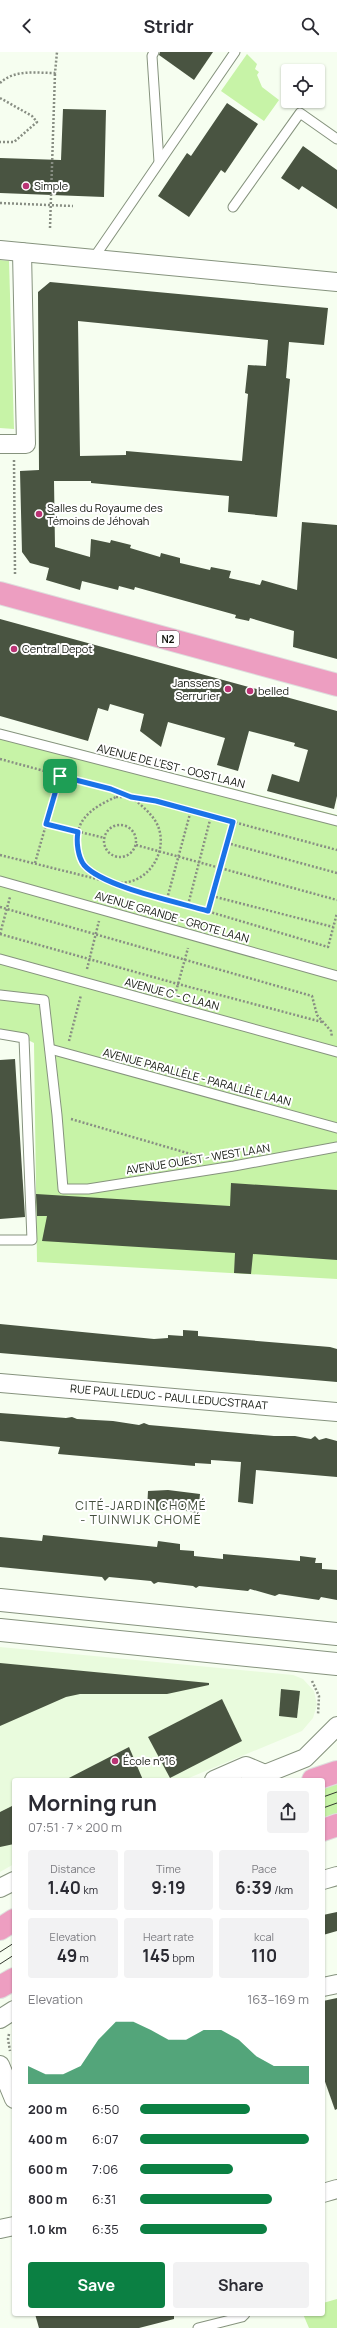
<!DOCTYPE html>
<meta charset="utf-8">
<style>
:root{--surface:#fff;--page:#f2f2f3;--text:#2b2b33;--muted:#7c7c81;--accent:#0b8043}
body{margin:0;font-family:Manrope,sans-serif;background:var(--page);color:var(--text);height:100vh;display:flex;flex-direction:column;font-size:15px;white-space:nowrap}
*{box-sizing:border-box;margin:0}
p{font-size:13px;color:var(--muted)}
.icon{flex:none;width:22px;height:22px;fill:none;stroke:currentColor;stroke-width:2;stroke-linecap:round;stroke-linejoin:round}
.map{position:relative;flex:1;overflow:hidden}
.sheet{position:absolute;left:12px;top:1726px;width:313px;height:538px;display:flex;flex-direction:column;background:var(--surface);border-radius:4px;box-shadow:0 1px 3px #0004}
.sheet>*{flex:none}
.tools{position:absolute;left:281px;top:12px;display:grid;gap:8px}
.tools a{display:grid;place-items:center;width:44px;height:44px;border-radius:4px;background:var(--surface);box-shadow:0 1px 3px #0004;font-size:20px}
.pin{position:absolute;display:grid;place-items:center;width:34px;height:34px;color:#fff;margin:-17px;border-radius:8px;box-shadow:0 2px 6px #0006}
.round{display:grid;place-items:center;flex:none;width:42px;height:42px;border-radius:4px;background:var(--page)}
.overview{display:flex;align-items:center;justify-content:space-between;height:68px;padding:0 16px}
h1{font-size:22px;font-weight:700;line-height:30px}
.figures{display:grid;grid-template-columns:repeat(3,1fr);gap:6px;height:68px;padding:4px 16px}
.figures div{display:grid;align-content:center;border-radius:4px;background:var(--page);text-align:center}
.figures b{font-size:17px;font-weight:700}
.figures small{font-size:11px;font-weight:400}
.figures p{font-size:11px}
.chart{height:112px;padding:8px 16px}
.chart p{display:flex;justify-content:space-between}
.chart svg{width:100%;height:72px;margin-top:4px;fill:var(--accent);opacity:.7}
.cta{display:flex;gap:8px;margin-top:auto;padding:8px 16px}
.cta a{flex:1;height:46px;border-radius:4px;background:var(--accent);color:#fff;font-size:16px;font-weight:700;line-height:46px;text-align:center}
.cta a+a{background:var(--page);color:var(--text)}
ul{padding:0 16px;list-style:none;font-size:13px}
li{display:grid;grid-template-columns:64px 48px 1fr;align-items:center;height:30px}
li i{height:10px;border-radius:5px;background:var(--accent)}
header{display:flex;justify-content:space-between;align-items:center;height:52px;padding:0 16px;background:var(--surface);font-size:18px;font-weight:700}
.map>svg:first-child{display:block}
.built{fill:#e9fbdd}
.green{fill:#c7f3a7}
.building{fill:#495441;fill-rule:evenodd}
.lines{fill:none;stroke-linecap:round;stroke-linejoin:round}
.service-casing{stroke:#86937e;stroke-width:11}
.minor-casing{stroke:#86937e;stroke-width:20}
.tertiary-casing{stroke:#86937e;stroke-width:24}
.primary-casing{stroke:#dededd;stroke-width:24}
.path{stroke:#888e83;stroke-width:2.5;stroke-dasharray:2 2;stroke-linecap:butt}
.service{stroke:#fff;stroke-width:9}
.minor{stroke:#fff;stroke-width:18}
.tertiary{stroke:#fff;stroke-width:22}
.primary{stroke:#ed9ec1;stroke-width:22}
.tram{stroke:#33382f;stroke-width:1}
.route-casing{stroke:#fff;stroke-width:8}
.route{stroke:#1a73e8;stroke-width:5}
.poi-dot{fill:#ba3374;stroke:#fff;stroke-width:1.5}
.labels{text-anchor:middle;stroke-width:4;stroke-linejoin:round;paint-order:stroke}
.shield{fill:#fff;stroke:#585b56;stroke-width:1}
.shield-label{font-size:10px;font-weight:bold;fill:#11150d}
.poi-label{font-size:11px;fill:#11150d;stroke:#fff;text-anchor:start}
.street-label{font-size:11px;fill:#11150d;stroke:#fff}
.neighbourhood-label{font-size:12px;letter-spacing:1px;fill:#434f3c;stroke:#fff}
</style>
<header><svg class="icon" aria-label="back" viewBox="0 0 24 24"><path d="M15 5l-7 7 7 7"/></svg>Stridr<svg class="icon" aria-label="search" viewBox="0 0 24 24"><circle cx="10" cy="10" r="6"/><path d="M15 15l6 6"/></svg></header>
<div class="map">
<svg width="337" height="2276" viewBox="0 0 337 2276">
<rect width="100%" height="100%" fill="#f6fef0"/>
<polygon class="built" points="0,1595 293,1623 303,1627 314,1639 317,1653 313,1666 302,1679 184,1728 14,1728 14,1812 0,1820"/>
<g class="green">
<polygon points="247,2 257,12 255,17 259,20 257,23 262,35 279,48 264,69 221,39"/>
<polygon points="0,208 9,209 14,377 0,376"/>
<polygon points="0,677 337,763 337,1227 37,1210 34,991 24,986 0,984"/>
<polygon points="337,1729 337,1763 323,1768 323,1734"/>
<polygon points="337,2247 337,2276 309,2276 303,2262 323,2262 323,2251"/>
</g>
<g class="building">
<polygon points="160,0 213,0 194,28 159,3"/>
<polygon points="227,51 258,72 225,121 221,118 189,165 158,144 187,101 191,104"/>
<polygon points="63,57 106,58 104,145 0,141 0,106 61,108"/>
<polygon points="303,94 337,118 337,157 302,134 299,138 281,126"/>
<path d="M50,230l278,26 -4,37 -35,-3 -3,36 4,1 -13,138 -49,-5 1,-16 -138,-13v-2h-37l1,66 35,10 1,-18 19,4 1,-3 20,5 -1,3 30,9 1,-4 19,5v5l30,7 1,-3 20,4 -2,7 31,7 2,-5 35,10 5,-68 35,3v134l-44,-12 1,-16 -44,-13 -1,3 -14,-3 1,-3 -101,-28 -1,3 -15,-4 -1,4 -36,-9 -2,9 -34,-10 3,-12 -19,-5 -8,-11 -2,-81 19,-1 -1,-178zM78,269l190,19 -2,26 -18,-1 -3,28 3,1 -6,67 -116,-10v4l-46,1z"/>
<polygon points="0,567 337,659 337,744 334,757 267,739 272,722 299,730 308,698 294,694 295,691 249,679 238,719 217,713 225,686 168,670 161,695 140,679 144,662 110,652 108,659 98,656 88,689 0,664"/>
<polygon points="15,1007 25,1165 0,1167 0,1008"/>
<polygon points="231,1131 337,1138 337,1208 253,1202 251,1222 234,1221 235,1201 42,1189 47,1164 37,1164 36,1142 230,1154"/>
<polygon points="0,1272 154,1287 168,1286 168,1283 183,1284 183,1278 198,1279 198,1284 330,1295 337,1297 337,1330 0,1301"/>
<polygon points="0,1361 66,1366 72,1365 77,1367 113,1369 139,1373 144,1371 149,1373 274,1384 295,1384 305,1386 311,1387 315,1384 319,1388 326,1386 337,1389 337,1425 256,1418 253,1452 238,1450 241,1410 211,1408 211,1412 195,1411 195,1414 58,1402 60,1395 0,1389"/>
<polygon points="168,1438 200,1442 198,1461 168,1456 167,1459 147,1458 148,1439"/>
<polygon points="43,1483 157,1495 158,1489 180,1492 180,1498 194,1499 194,1504 223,1507 223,1502 300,1509 300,1504 316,1506 315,1511 322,1511 322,1517 337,1518 337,1548 321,1545 319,1548 279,1542 275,1544 250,1537 248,1539 199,1534 196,1536 193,1534 158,1530 154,1532 151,1529 109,1525 105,1529 102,1525 0,1515 0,1485 42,1489"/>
<polygon points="0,1611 209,1631 209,1633 167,1642 80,1642 66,1645 0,1674"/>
<polygon points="281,1637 300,1639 297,1666 279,1664"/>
<polygon points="222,1647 242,1689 170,1726 148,1685"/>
<polygon points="129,1695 143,1728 65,1728"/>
<polygon points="14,1753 14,1792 0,1795 0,1760"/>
<polygon points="337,1860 337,1879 323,1883 323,1863"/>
<polygon points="337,1946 337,2057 335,2058 323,2024 323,1949"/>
<polygon points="35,2262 174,2262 174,2267 139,2276 39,2276"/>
</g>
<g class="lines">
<defs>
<g id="service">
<polyline points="154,0 152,4 159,110"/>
<polyline points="233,155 300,61 337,87"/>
<polyline points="93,207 235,0"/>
<polyline points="0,682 337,769"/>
<polyline points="0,829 337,924"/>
<polyline points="0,907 337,1000"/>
<polyline points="0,943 44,948 57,1063 63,1137 88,1137 234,1114 337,1095"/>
<polyline points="0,982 24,986 32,1188 0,1188"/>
<polyline points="50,997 337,1076"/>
<polyline points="198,2276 242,2265 245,2262"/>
</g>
<g id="minor">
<polyline points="0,198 337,230"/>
<polyline points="0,392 26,392 22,200"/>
<polyline points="0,1331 337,1360"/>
<polyline points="214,1728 246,1714 265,1722"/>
<polyline points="250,1728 305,1706 337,1674"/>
<polyline points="323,1828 337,1824"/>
<polyline points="0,1836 14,1829"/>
<polyline points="323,1935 337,1932"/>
<polyline points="0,1967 14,1958"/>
<polyline points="0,2013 14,2047"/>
<polyline points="323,2141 337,2137"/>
<polyline points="0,2177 14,2174"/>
</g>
<g id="tertiary">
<polyline points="0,1548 337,1582"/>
<polyline points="0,1578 337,1612"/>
</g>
<g id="primary">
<polyline points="0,541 337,633"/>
<polyline points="313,1728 337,1720"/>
<polyline points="323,1778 337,1773"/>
<polyline points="0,1877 14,1868"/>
<polyline points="0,1935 14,1927"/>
</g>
</defs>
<use href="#service" class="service-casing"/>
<use href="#minor" class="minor-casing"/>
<use href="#tertiary" class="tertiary-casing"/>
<use href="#primary" class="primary-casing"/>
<g class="path">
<path d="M0,31c15,-14 36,-10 55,-10l2,-21"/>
<polyline points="0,46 32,64 37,70 14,90 0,90"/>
<polyline points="0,151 73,154"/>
<polyline points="50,176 55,21"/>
<polyline points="14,408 15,522"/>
<polyline points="0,707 111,737 131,745 156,749 337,798"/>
<path d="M116,745h15c9,7 19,15 25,25 13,23 -2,55 -28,60 -27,6 -49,-17 -50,-43 -2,-22 20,-34 38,-42z"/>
<polyline points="46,772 105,786"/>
<circle cx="120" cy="789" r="16"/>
<polyline points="227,791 337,821"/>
<polyline points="136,793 337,848"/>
<polyline points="0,803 109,830 328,895 337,861"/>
<polyline points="35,811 60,724"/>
<polyline points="212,844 333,875"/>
<polyline points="167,847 191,758"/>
<polyline points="188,853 211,764"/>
<polyline points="0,855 312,944 317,963 331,979 332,985"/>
<polyline points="208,859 233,770"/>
<polyline points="0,882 178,932 322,970"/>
<polyline points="0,882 10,845"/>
<polyline points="87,917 99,869"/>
<polyline points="175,943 188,896"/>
<polyline points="69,989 81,943"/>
<polyline points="71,1067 201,1105"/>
<polyline points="312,1629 319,1644 318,1663"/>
<polyline points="9,1982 8,1987 10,1999"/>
</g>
<use href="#service" class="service"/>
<use href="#minor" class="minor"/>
<use href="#tertiary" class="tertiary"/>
<use href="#primary" class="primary"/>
<g class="tram">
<polyline points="323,1745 337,1740"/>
<polyline points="323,1756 337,1751"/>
<polyline points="0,1900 14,1891"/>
<polyline points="0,1912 14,1903"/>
</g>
</g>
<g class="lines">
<defs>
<path id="route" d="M60,724l51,13 20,8 25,4 77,21 -25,89c-30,-9 -105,-24 -124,-46 -6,-8 -8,-23 -6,-33l-32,-8z"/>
</defs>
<use href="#route" class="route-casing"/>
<use href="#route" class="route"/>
</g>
<g class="poi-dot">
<circle cx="26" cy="134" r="4"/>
<circle cx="39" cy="462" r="4"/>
<circle cx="14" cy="597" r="4"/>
<circle cx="228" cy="637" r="4"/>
<circle cx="250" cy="639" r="4"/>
<circle cx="115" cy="1709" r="4"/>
</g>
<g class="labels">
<rect class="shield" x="157" y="579" width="22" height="16" rx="3"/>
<g class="shield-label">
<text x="168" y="591">N2</text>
</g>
<g class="poi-label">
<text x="34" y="138">Simple</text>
<text x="47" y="460">Salles du Royaume des<tspan x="47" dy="13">Témoins de Jéhovah</tspan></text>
<text x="22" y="601">Central Depot</text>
<text x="220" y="635" text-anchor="end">Janssens<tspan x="220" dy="13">Serrurier</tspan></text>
<text x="258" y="643">belled</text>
<text x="123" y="1713">École n°16</text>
</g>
<g class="street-label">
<text transform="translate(171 714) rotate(14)" y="4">AVENUE DE L'EST - OOST LAAN</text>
<text transform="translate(172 865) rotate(16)" y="4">AVENUE GRANDE - GROTE LAAN</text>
<text transform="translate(172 942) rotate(15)" y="4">AVENUE C - C LAAN</text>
<text transform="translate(197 1025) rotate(15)" y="4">AVENUE PARALLÈLE - PARALLÈLE LAAN</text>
<text transform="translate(198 1107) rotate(-9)" y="4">AVENUE OUEST - WEST LAAN</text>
<text transform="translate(169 1345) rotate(5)" y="4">RUE PAUL LEDUC - PAUL LEDUCSTRAAT</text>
</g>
<g class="neighbourhood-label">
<text x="141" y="1458">CITÉ-JARDIN CHOMÉ<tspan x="141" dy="14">- TUINWIJK CHOMÉ</tspan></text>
</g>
</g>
</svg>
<div class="tools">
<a><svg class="icon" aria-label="locate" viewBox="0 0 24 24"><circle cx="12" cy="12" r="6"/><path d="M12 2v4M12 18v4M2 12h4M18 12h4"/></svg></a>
</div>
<div class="pin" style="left:60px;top:724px;background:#1e9e55"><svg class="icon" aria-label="arrive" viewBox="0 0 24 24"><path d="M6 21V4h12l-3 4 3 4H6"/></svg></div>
<section class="sheet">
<div class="overview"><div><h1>Morning run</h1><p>07:51 · 7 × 200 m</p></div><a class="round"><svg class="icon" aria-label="share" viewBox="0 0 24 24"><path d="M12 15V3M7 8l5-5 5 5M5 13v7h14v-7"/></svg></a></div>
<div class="figures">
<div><p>Distance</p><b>1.40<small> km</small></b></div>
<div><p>Time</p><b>9:19</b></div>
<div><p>Pace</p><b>6:39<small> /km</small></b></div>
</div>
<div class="figures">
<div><p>Elevation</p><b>49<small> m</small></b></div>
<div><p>Heart rate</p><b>145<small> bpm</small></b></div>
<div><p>kcal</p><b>110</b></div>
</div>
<div class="chart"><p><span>Elevation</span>163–169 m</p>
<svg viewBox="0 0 160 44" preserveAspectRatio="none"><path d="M0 44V33L10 38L20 38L30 33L40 17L50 6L60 6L70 11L80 17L90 17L100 11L110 11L120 17L130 27L140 33L150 33L160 33V44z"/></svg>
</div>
<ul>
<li><b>200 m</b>6:50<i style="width:65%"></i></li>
<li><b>400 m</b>6:07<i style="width:100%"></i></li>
<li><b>600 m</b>7:06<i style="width:55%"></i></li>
<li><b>800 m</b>6:31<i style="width:78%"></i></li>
<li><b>1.0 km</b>6:35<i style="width:75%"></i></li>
</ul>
<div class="cta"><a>Save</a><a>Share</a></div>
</section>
</div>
